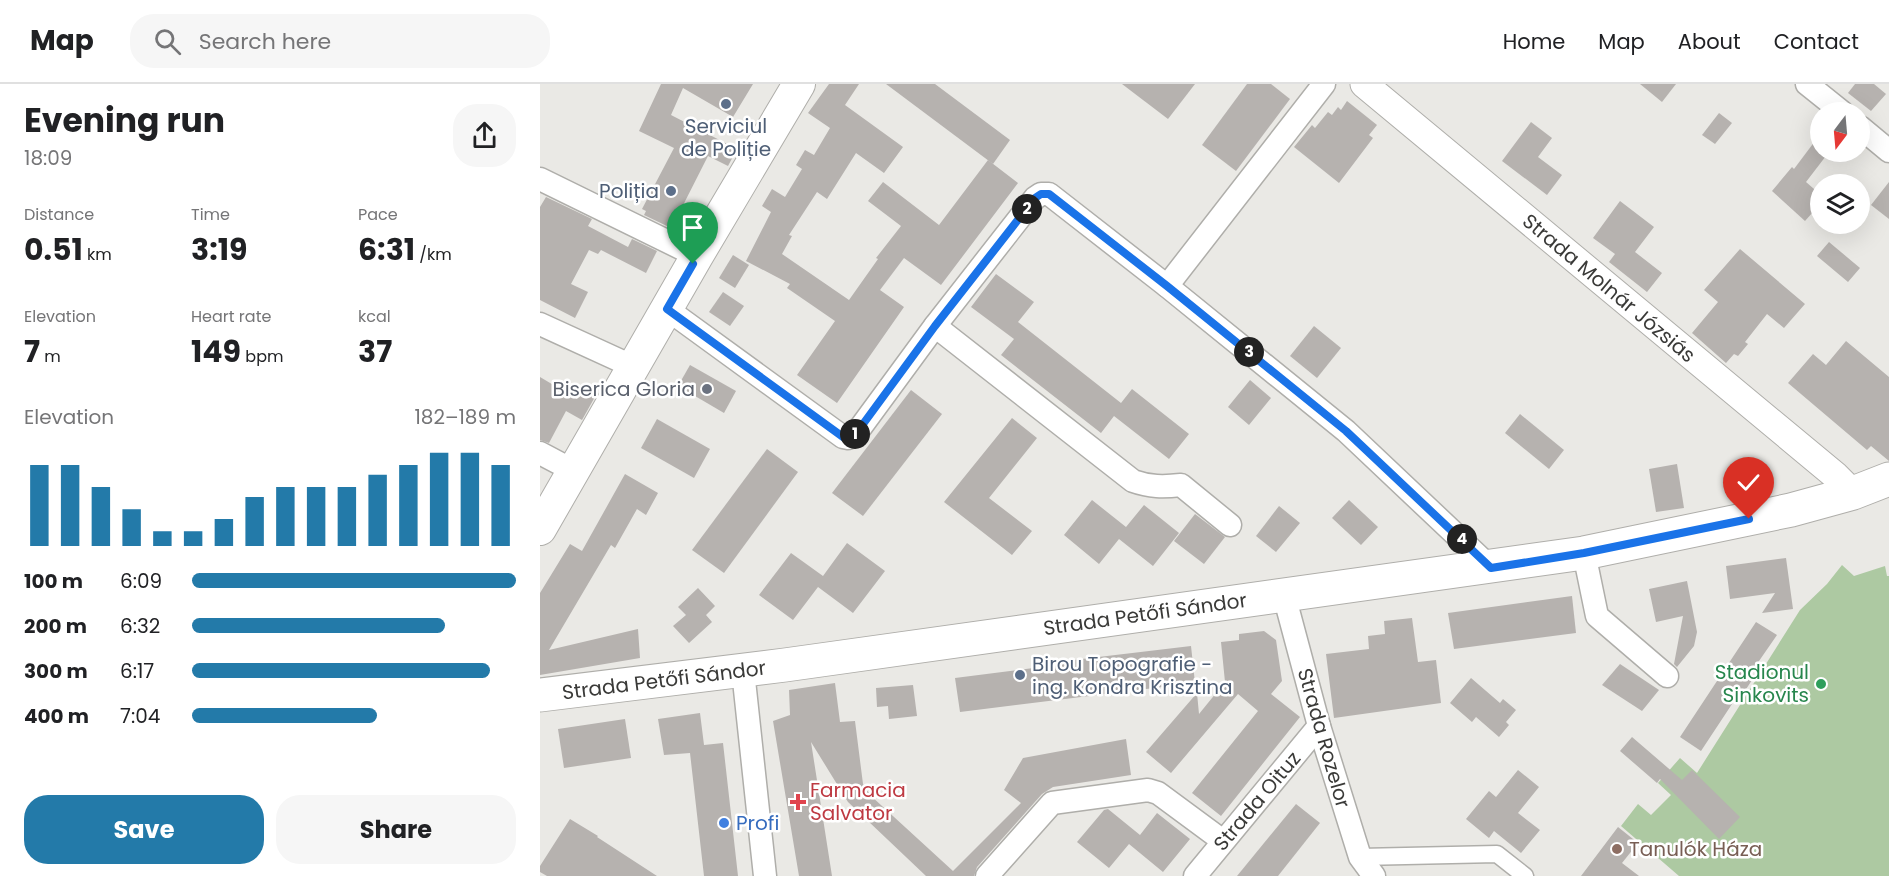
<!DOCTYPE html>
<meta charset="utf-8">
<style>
:root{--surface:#fff;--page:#f6f6f6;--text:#202124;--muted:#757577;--line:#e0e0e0;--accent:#237aa9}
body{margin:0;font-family:Poppins,sans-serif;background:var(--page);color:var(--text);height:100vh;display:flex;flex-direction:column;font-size:22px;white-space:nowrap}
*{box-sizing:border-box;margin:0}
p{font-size:20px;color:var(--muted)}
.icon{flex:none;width:33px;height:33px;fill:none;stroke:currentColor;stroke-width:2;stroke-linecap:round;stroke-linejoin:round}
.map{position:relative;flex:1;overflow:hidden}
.panel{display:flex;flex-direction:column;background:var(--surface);width:540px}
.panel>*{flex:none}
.needle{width:39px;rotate:196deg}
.tools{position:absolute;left:1270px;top:18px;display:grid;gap:12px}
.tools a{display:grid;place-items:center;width:60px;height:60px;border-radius:50%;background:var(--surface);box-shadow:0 6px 24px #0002;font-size:30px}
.pin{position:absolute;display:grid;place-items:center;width:51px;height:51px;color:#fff;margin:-62px -26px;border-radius:50% 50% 50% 0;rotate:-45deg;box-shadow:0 0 6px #0007}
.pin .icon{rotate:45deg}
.km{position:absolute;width:30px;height:30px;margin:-15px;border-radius:50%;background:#222;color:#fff;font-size:16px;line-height:30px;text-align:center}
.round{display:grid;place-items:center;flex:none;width:63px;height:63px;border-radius:24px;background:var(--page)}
.overview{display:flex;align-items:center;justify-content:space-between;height:102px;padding:0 24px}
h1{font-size:33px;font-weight:700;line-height:45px}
.metrics{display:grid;grid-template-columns:repeat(3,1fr);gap:9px;height:102px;padding:6px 24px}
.metrics div{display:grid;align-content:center}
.metrics b{font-size:30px;font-weight:700}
.metrics small{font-size:16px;font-weight:400}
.metrics p{font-size:16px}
.chart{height:168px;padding:12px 24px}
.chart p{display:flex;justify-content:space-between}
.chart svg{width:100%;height:108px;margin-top:6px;stroke:var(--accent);stroke-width:6}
.action{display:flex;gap:12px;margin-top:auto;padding:12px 24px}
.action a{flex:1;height:69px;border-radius:24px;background:var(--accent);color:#fff;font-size:24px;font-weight:700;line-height:69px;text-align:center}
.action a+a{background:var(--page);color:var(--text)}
ul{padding:0 24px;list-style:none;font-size:20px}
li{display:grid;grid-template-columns:96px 72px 1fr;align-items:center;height:45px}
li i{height:15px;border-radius:8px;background:var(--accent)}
header{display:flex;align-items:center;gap:36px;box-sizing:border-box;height:84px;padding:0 30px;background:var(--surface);border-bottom:2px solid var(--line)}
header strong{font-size:28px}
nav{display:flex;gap:33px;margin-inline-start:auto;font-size:21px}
.search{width:420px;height:54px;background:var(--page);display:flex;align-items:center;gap:15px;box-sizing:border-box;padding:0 21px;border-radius:24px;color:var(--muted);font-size:22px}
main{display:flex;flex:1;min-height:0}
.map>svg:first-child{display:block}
.green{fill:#adc9a2}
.building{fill:#b6b2af}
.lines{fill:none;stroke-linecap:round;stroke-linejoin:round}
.pedestrian-casing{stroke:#afaeaa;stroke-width:19}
.minor-casing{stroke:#afaeaa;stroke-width:25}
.tertiary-casing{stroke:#afaeaa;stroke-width:29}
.secondary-casing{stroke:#afaeaa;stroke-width:34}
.primary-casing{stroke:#afaeaa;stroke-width:35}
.pedestrian{stroke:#fff;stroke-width:16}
.minor{stroke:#fff;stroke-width:22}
.tertiary{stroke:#fff;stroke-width:27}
.secondary{stroke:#fff;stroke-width:32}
.primary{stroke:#fff;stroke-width:33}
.route-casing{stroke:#fff;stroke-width:12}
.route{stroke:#1a73e8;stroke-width:8}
.service-dot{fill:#5c6f8a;stroke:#fff;stroke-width:2}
.worship-dot{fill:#6b7280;stroke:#fff;stroke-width:2}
.leisure-dot{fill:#2e9e5b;stroke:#fff;stroke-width:2}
.health-dot{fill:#e0444e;stroke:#fff;stroke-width:2}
.shop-dot{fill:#3f7fe0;stroke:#fff;stroke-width:2}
.education-dot{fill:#8d6e63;stroke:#fff;stroke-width:2}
.labels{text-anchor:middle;stroke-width:5;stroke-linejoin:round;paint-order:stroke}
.service-label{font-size:20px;fill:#4e5e75;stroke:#fff}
.street-label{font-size:20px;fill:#3a3a38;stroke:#fff}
.worship-label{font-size:20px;fill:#5b616d;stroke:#fff;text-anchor:end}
.leisure-label{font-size:20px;fill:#27864d;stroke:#fff;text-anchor:end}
.health-label{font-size:20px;fill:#be3a42;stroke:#fff;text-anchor:start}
.shop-label{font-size:20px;fill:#366cbe;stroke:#fff;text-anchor:start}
.education-label{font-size:20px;fill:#785e54;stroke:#fff;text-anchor:start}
</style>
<header>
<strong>Map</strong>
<div class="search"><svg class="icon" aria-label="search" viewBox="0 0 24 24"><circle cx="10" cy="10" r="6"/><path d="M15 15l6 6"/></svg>Search here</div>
<nav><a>Home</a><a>Map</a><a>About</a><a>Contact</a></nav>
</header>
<main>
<section class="panel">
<div class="overview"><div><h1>Evening run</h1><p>18:09</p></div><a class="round"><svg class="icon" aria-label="share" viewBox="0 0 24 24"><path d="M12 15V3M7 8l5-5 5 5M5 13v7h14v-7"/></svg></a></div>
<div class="metrics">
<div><p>Distance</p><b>0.51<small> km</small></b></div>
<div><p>Time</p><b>3:19</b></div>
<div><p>Pace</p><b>6:31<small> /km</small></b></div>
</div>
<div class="metrics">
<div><p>Elevation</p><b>7<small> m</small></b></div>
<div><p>Heart rate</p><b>149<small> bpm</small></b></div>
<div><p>kcal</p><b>37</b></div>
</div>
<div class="chart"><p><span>Elevation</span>182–189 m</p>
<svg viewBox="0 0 160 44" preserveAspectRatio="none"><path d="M5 44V11M15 44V11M25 44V20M35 44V29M45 44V38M55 44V38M65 44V33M75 44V24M85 44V20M95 44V20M105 44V20M115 44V15M125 44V11M135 44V6M145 44V6M155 44V11"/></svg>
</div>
<ul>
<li><b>100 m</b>6:09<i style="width:100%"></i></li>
<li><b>200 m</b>6:32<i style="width:78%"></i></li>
<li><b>300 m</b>6:17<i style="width:92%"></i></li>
<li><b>400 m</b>7:04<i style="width:57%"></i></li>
</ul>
<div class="action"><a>Save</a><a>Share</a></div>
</section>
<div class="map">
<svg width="1349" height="792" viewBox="0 0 1349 792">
<rect width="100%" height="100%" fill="#eae9e5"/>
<polygon class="green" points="1302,481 1314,492 1345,482 1347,492 1349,492 1349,792 1139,792 1081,742 1098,720 1111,731 1131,711 1118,699 1140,674 1157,689 1260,526 1287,500"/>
<g class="building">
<polygon points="121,0 213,0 193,33 143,4 131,31 197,65 188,82 168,72 133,141 131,140 129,143 104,131 106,127 102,125 134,64 99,47"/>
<polygon points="289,0 319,0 305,21 363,63 344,89 316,69 287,115 277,108 249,151 252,152 242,170 309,216 338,175 336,174 361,142 328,117 343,98 399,141 448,76 478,99 401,201 364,174 340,206 364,223 297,319 257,291 295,237 247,204 250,200 206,177 231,128 222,122 232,105 245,113 262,85 256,81 265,66 274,71 290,44 268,29"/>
<polygon points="346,0 395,0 470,56 453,80"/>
<polygon points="582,0 655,0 628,35"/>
<polygon points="707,0 731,0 750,15 696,87 662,61"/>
<polygon points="1100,0 1136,0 1122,18"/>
<polygon points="1315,0 1334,0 1346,10 1331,27 1308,9"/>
<polygon points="807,17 837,41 829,51 833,54 799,99 754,63 772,41 775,44 788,28 792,31 798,23 801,26"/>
<polygon points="1179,29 1192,39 1175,60 1162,51"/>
<polygon points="991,38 1012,54 998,73 1022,91 1007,111 962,77"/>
<polygon points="1281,49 1281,68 1289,68 1266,98 1281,111 1281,119 1265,137 1232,107 1252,83 1254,85"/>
<polygon points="1349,98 1349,135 1331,121"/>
<polygon points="6,113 52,135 48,142 88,163 92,155 117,167 106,189 61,166 58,170 49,166 31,200 48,208 35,234 0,216 0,123"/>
<polygon points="1080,117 1114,143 1095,168 1122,189 1107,208 1069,178 1075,170 1053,154"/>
<polygon points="1289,158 1320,184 1308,198 1277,172"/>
<polygon points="1200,165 1265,220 1244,244 1227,230 1205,258 1208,260 1198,272 1194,270 1186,279 1152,249 1178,218 1164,206"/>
<polygon points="193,171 209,181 195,204 179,194"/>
<polygon points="456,190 494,218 478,238 581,319 592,305 649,350 629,375 574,332 561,349 461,271 474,255 431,223"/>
<polygon points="183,208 204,222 190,242 169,228"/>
<polygon points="774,242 801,264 777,294 750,272"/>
<polygon points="1306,257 1349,293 1349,377 1331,362 1327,366 1248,299 1273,270 1286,281"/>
<polygon points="150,281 196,307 184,329 138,302"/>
<polygon points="0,293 37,315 44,304 56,311 42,336 26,327 9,359 0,356"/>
<polygon points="710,296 731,314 709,341 688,323"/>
<polygon points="371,306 402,330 323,432 292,409"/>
<polygon points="980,330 1024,366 1009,385 965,349"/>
<polygon points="472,334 497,354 449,414 492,447 472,471 404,418"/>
<polygon points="117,335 170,365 154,394 101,364"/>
<polygon points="227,365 258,388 184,489 152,466"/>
<polygon points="1137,380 1144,424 1116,428 1109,385"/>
<polygon points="85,390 118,409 106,431 97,425 75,464 71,461 9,566 98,545 100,574 0,591 0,509 30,460 42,467"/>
<polygon points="552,416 586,443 604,421 639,449 613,482 579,455 559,480 524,451"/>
<polygon points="809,416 838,443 821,461 792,434"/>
<polygon points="739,422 760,439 736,468 716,452"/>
<polygon points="655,430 685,453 664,480 634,457"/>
<polygon points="307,459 345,487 313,529 278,503 253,536 219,511 251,469 283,492"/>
<polygon points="1246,474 1253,525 1222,529 1235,509 1190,515 1186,482"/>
<polygon points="1147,497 1157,548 1154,562 1137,583 1134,580 1143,532 1116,538 1109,505"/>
<polygon points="158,504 175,522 166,531 172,538 149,559 133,542 146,531 138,523"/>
<polygon points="1032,512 1036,549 914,565 908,529"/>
<polygon points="872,534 878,578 896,576 901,619 794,634 786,570 829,565 828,552 845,550 844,537"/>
<polygon points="1216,538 1237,551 1210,590 1214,593 1197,619 1194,617 1161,667 1140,653"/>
<polygon points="724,547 736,556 742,597 731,610 760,633 681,732 652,709 718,627 698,610 631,689 606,668 657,609 659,630 685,598 681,558 699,556 699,550"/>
<polygon points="651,562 655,599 420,628 415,594 525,580 525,577"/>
<polygon points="1080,580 1119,606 1102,627 1062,601"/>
<polygon points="931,594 960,619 963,615 976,626 966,638 969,641 959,653 936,633 932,638 910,619"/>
<polygon points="295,599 300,638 315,637 323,700 330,711 413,787 481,719 464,706 483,674 586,655 591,691 513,703 502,710 437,783 434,792 386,792 308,718 271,658 292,792 259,792 233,637 250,631 249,606"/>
<polygon points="373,601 377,632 349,635 348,622 337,623 336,604"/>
<polygon points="160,629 164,661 183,659 198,792 164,792 150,669 124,671 118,635"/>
<polygon points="85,635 91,674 24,684 18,645"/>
<polygon points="1092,653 1142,696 1152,686 1200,733 1179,755 1120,695 1117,699 1080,667"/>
<polygon points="978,686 999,703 978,729 1000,746 981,769 954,747 949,754 926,735 949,707 956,713"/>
<polygon points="756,720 780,739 738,792 697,792"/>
<polygon points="568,725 600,751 617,729 650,755 623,788 589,760 569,784 537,758 564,726"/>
<polygon points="30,735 58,752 57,753 117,792 7,792 0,788 0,782"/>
<polygon points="1078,743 1098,759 1082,779 1099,792 1041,792"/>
</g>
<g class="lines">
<defs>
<polyline id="pedestrian" points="820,773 957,770 985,792"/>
<g id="minor">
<polyline points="1267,0 1302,28"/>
<polyline points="1320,43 1349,67"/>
<polyline points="0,95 157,172"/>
<polyline points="627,202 784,0"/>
<polyline points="127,225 303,353 308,354 315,351 395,242 495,114 501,110 509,110 627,202 806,347 951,484"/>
<polyline points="0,240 94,283"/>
<path d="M395,242l198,155c17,6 30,6 48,4l49,40"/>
<polyline points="0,369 34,387"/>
<polyline points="1044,469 1057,532 1127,592"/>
<polyline points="744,511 779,642 820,773 834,792"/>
<polyline points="203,587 225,792"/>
<polyline points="447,792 512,719 608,706 618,709 683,757"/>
<polyline points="655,792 779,642"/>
</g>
<polyline id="tertiary" points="824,0 1296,392 1313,409"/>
<polyline id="secondary" points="0,445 157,172 259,0"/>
<polyline id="primary" points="0,611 245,581 1044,469 1251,426 1313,409 1349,395"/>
</defs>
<use href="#pedestrian" class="pedestrian-casing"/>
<use href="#minor" class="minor-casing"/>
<use href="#tertiary" class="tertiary-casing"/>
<use href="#secondary" class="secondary-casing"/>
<use href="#primary" class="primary-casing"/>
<use href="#pedestrian" class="pedestrian"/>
<use href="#minor" class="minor"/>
<use href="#tertiary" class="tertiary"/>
<use href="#secondary" class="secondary"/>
<use href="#primary" class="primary"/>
</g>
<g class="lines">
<defs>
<polyline id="route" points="153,180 127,225 303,353 308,354 315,351 395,242 495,114 501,110 509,110 627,202 806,347 951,484 1044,469 1209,435"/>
</defs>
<use href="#route" class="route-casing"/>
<use href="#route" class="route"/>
</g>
<g class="service-dot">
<circle cx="186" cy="20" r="6"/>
<circle cx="131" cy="107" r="6"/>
<circle cx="480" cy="591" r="6"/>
</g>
<circle class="worship-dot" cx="167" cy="305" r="6"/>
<circle class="leisure-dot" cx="1281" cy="600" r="6"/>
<path class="health-dot" d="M255 709h6v6h6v6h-6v6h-6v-6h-6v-6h6z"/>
<circle class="shop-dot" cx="184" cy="739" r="6"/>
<circle class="education-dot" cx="1077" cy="765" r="6"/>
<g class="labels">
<g class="service-label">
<text x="186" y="49">Serviciul<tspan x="186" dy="23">de Poliție</tspan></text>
<text x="119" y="114" text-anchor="end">Poliția</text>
<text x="492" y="587" text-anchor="start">Birou Topografie -<tspan x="492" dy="23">ing. Kondra Krisztina</tspan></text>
</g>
<g class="street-label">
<text transform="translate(1069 204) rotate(40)" y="7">Strada Molnár Józsiás</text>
<text transform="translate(605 530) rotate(-8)" y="7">Strada Petőfi Sándor</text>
<text transform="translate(124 596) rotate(-7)" y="7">Strada Petőfi Sándor</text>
<text transform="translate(784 654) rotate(74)" y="7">Strada Rozelor</text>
<text transform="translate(717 717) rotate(-50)" y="7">Strada Oituz</text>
</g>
<g class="worship-label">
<text x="155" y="312">Biserica Gloria</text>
</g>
<g class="leisure-label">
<text x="1269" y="595">Stadionul<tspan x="1269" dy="23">Sinkovits</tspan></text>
</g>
<g class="health-label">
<text x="270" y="713">Farmacia<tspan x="270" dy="23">Salvator</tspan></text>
</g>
<g class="shop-label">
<text x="196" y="746">Profi</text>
</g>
<g class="education-label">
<text x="1089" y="772">Tanulók Háza</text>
</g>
</g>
</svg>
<div class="tools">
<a><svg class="needle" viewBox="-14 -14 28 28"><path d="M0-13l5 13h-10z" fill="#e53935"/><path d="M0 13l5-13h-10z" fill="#757577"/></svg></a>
<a><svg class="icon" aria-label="layers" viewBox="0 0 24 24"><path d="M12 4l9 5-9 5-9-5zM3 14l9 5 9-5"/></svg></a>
</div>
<div class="pin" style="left:153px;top:180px;background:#1e9e55"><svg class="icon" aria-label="arrive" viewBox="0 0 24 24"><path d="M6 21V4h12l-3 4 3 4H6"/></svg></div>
<div class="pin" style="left:1209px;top:435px;background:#d93025"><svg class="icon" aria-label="check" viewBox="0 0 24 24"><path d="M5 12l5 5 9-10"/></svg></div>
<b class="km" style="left:315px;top:350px">1</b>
<b class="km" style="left:487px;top:125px">2</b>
<b class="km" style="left:709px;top:268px">3</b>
<b class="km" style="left:922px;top:455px">4</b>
</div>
</main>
